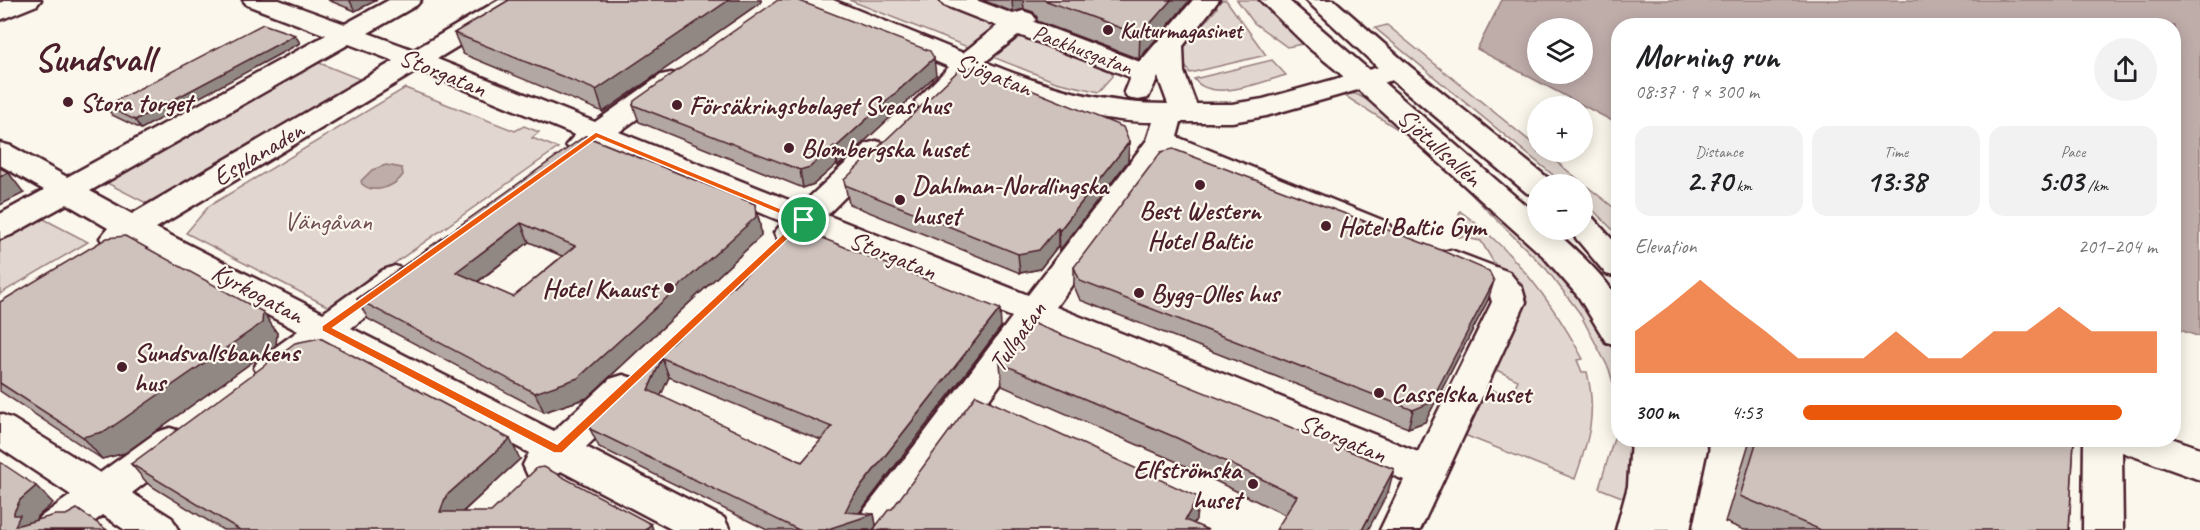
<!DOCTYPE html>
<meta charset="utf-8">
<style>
:root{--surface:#fff;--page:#f2f2f2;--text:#202124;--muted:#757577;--accent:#ea580c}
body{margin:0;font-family:Caveat,sans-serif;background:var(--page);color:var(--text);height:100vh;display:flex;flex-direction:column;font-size:22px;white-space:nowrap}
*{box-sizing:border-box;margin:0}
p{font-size:20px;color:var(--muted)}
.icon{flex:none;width:33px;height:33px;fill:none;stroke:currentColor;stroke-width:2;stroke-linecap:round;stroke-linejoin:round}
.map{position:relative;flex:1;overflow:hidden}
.drawer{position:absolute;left:1611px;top:18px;width:570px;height:429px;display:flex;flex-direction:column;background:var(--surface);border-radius:24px;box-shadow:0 3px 15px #0003}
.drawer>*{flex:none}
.fabs{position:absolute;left:1527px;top:18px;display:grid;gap:12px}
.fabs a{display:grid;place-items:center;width:66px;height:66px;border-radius:50%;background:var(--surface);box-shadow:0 3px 15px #0003;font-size:30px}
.pin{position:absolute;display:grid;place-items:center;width:51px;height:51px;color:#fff;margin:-26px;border:3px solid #fff;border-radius:50%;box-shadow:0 2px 6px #0007}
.round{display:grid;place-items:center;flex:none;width:63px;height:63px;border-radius:32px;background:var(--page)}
.overview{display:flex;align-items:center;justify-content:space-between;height:102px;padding:0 24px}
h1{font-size:33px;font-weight:700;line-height:45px}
.stats{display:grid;grid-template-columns:repeat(3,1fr);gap:9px;height:102px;padding:6px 24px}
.stats div{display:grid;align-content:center;border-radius:15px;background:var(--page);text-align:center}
.stats b{font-size:30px;font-weight:700}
.stats small{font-size:16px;font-weight:400}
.stats p{font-size:16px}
.chart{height:168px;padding:12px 24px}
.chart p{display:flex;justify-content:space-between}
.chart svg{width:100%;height:108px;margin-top:6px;fill:var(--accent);opacity:.7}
ul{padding:0 24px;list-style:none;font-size:20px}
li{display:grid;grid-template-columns:96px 72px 1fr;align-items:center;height:45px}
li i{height:15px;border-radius:8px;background:var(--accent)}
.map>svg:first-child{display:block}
.green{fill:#e2d7d0;stroke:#967b7e;stroke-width:1.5}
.water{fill:#bfadaa;stroke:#907477;stroke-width:1.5;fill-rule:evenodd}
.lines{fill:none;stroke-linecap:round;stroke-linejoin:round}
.minor-casing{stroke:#4a1f2b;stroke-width:5}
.major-casing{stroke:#4a1f2b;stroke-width:5}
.minor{fill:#fbf7ec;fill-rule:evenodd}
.major{fill:#fbf7ec;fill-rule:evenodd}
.wall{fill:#b2a7a2;stroke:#4a1f2b;stroke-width:1.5;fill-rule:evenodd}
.shaded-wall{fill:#918884;stroke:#4a1f2b;stroke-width:1.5}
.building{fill:#cfc2bc;stroke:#4a1f2b;stroke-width:1.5;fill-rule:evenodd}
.route{fill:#ea580c;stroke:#fff;stroke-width:1.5;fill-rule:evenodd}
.poi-dot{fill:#4a1f2b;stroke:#fbf7ec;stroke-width:2}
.labels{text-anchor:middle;stroke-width:4.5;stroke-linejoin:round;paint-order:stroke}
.far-poi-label{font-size:22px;font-weight:bold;fill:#4a1f2b;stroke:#fbf7ec;text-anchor:start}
.far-street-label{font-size:22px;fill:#4a1f2b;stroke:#fbf7ec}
.street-label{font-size:26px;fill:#4a1f2b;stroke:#fbf7ec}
.poi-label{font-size:26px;font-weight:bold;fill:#4a1f2b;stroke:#fbf7ec;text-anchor:start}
.park-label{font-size:26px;fill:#704d54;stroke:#fbf7ec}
.town-label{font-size:38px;font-weight:bold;fill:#4a1f2b;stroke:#fbf7ec}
</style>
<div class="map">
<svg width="2200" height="530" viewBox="0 0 2200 530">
<rect width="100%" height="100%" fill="#fbf7ec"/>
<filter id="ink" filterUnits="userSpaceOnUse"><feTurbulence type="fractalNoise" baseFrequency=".0167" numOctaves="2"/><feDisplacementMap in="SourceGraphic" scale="12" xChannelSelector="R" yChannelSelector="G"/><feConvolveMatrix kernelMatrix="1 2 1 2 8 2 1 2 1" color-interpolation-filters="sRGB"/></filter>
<g filter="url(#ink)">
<g class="green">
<polygon points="849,0 938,0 1110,66 1113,76 1099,92 1056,82"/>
<polygon points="1216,0 1226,0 1266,55 1190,73 1183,63 1183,49 1217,8"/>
<polygon points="1237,0 1261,0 1308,43 1287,47 1254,23"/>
<polygon points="1387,25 1537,147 1538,152 1544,152 1618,211 1618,235 1583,200 1582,184 1564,184 1375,28"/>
<path d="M1272,60l14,15c-25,7 -74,28 -92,4z"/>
<polygon points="317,62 362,80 148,204 103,181"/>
<polygon points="405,88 515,131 524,126 539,132 532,138 558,148 331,308 186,233 209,206"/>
<polygon points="1342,94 1356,94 1377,105 1470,181 1568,281 1603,331 1618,360 1618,440 1639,440 1639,470 1632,501 1599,488 1616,432 1615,390 1609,369 1579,312 1547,270 1465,188 1404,133"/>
<path d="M1460,211c54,39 92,90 123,148l-6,1 5,12h5c10,42 2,67 -12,107l-113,-45 23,-47 25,10 8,-17 -24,-11 6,-96 -19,-32 -26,-5z"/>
<polygon points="38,216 88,242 0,294 0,238"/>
</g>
<g class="water">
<path d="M1502,0h698v337l-26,-9v-302h-556v98l-141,-75zM1538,28h44v46h-44z"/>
<path d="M386,165l16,3 1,7c-9,12 -29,20 -41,9l-1,-3 11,-11z"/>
</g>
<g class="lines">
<defs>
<g id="minor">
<polygon points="6,0 41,0 37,5 0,20 0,3"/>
<path d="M243,0h36l66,24 44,-24h32l-4,5 -49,28 46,17 85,-50h31l-4,5 -89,54 158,63 66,-47 10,-2 10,2 4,6 -4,6 -62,45 182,73 65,-61 10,-3 10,3 5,6 -5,6 -59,59 201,80 119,-155 6,-18c-62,0 -126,-23 -182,-46 -15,15 -29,37 -52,31l-4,-6 34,-34 -147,-62 -4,-5h35l130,53 34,-27 -53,-21 -4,-5h36l37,14 10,-3 9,3 4,5 -2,3 106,40 53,-62h26l-36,46 1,26 12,32h36l31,-5 134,-37 10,2 4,6 -4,6 -141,40 -34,6h-51l-4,15 210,85 5,7 -5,7 -11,4 -11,-4 -198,-82 -111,153 362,145 74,-150 -3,-10 -4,-4 -46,-19 -4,-8 4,-8 12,-3 58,22 13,16 4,14 -106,228h-40l24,-50 -364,-151 -145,201h-43l6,-12 61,-78 93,-123 -203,-84c-10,10 -17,11 -30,8l-5,-8 9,-11 -184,-76c-10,7 -16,8 -28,5l-5,-6 9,-10 -157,-65 -262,158 167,85 60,-43 12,-4 12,4 5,8 -5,8 -56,42 203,103 56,-52 13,-4 13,4 5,10 -5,10 -50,48 138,71 6,12h-57l-112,-59c-10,10 -20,9 -33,5l-5,-11 6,-12 -202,-107 -42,31 -13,4 -13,-4 -5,-9 5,-9 39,-28 -166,-88 -16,6 -11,-3 -5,-8 8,-10 -41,-24 -56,31 -11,4v-25l44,-24 -44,-25v-22l11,3 56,31 259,-142 -79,-30zM1019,35l111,42 -6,15 4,6 10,2 10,-2 10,-21 10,27c-67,0 -122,-17 -183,-42zM349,44l45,17 -262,153 -42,-23z"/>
<polygon points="0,414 13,419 100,473 157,432 170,428 183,432 189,443 183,454 132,493 172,518 178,530 125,530 103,515 83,530 33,530 39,518 71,495 0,448"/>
<polygon points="2174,439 2200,448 2200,480 2122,452 2123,530 2083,530 2084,440"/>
</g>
<g id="major">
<path d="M1260,0h28l250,216v14h15c16,13 61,54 65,73 4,12 0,30 0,42l-12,-3 -28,-46 -35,-40 -208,-187 -26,-21z"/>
<polygon points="1306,0 1334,0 1407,64 1549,179 1552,184 1538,184 1538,196 1527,193 1387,76"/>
<polygon points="1582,215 1593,218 1618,246 1618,277 1606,274 1569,230 1582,230"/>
<polygon points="1631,440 1706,440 1707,449 1690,530 1616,530 1628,486"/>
</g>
</defs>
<use href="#minor" class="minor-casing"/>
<use href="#major" class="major-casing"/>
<use href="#minor" class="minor"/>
<use href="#major" class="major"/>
</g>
<g class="wall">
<polygon points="328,0 377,0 355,11"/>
<polygon points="509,0 761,0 761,2 603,112 463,54 454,33"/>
<polygon points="982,0 1190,0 1139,59 1037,21 1037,17 1033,12 1024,9 1013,12"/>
<polygon points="300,43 141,129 112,115 106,106"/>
<polygon points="936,75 838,166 837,164 814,184 803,188 639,122 633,105"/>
<path d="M585,136l170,68 5,20 1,12 -174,162 -43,14 -176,-93 -11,-20zM529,242l33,14 -49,41 -35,-15z"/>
<polygon points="1129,142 1128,161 1060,250 1058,246 1040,269 1020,273 849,204 844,180"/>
<path d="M789,234l212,93 -142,186 15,1 2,12 322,-29 -2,22 -3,5 15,6h-441l-168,-83 -9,-18zM669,377l152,63 -19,22 -142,-66z"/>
<polygon points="1074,267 1488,300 1425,422 1408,428 1080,300 1074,286"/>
<polygon points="0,302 277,333 276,345 125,453 102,459 0,391"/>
<polygon points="1000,363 1388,492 1285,515 1175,461 1002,386"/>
<polygon points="1750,440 2074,440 2069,530 1744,530 1725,522"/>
<polygon points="520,459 463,512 651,524 653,530 223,530 148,484 131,464"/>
</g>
<g class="shaded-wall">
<polygon points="352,0 377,0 355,11 350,1"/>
<polygon points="729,0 761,0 761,2 603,112 596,90"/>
<polygon points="1012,0 1023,0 1024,9 1013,12"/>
<polygon points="1171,0 1190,0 1139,59 1140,35"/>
<polygon points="295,35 300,43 141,129 135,120"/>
<polygon points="934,58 936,75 838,166 835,148"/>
<polygon points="1129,142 1128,161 1060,250 1059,231"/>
<polygon points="834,146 837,164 814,184 803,188 800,170"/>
<polygon points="8,172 24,193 0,205 0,177"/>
<polygon points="755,204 760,224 761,236 587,398 544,412 535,393"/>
<polygon points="521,223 529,242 465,291 456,272"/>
<polygon points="1058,227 1058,246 1040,269 1020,273 1018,254"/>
<polygon points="1494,281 1488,300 1425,422 1408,428 1413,410"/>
<polygon points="1000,309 1001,327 856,517 874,514 877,530 825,530 852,498"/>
<polygon points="263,312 277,333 276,345 125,453 102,459 83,437"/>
<polygon points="662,358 669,377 655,409 648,390"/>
<polygon points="510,439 520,459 458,516 440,512 446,496"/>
<polygon points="1394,469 1388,492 1368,530 1362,530"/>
<polygon points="36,486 53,503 37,517 32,527 15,526 14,512 20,500"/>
<polygon points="1198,497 1196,519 1190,530 1185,520"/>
<polygon points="651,524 653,530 645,530"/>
</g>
<g class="building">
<polygon points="509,0 729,0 596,90 454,33"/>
<polygon points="778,0 797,0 930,51 934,58 835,148 834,146 810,167 800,170 633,105 634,101"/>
<polygon points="1044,0 1171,0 1140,35"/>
<polygon points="263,24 295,35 135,120 106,106"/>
<polygon points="974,67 1123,127 1129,142 1059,231 1058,227 1039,250 1018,254 845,185 844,180 960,69"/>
<path d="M585,136l170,68 1,13 -178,161 -43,15 -178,-94zM521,223l54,23 -62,51 -57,-25z"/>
<polygon points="1173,149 1436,248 1489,271 1494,281 1430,403 1413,410 1080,281 1074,267 1161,152"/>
<polygon points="0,168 8,172 0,177"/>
<path d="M802,230l198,79 -148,189 -7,14 29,2 -49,16h-26l-209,-101 1,-10 198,-185zM662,358l170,69 -30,35 -154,-72z"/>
<polygon points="125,236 263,312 262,323 106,431 83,437 0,383 0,302 107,238"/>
<polygon points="1030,322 1394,469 1362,530 1276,530 1297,496 1177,438 1000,363"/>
<polygon points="320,338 510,439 446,496 440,512 491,512 537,468 544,467 651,524 645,530 240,530 131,464 295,343"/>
<polygon points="976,395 1198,497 1185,520 1208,530 873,530 889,509 892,509"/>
<polygon points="1757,440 2074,440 2069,530 1821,530 1740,496"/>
<polygon points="0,462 36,486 20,500 14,512 14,515 20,515 15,526 55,515 66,515 77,509 107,530 0,530"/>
</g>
</g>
<path class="route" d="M596,132l212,88 -246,233h-8l-232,-122v-5zM597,138l200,83 -240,223 -224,-116z"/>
<g class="poi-dot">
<circle cx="1108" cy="30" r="6"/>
<circle cx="68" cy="102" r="6"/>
<circle cx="677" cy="105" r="6"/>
<circle cx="789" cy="148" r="6"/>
<circle cx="1200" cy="185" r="6"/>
<circle cx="900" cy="200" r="6"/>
<circle cx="1326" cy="226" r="6"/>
<circle cx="669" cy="288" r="6"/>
<circle cx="1139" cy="293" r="6"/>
<circle cx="122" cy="367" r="6"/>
<circle cx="1379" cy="393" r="6"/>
<circle cx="1253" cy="484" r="6"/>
</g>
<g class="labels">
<g class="far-poi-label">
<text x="1120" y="38">Kulturmagasinet</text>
</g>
<g class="far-street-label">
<text transform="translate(1083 49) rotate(21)" y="8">Packhusgatan</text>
</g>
<g class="street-label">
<text transform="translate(443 72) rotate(22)" y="9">Storgatan</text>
<text transform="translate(994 74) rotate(21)" y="9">Sjögatan</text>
<text transform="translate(1440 147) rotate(42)" y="9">Sjötullsallén</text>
<text transform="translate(258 153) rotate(-31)" y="9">Esplanaden</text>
<text transform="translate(893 255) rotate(22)" y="9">Storgatan</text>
<text transform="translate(258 293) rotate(28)" y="9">Kyrkogatan</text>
<text transform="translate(1017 336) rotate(-55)" y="9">Tullgatan</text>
<text transform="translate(1343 438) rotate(22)" y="9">Storgatan</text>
</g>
<g class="poi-label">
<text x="80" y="111">Stora torget</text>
<text x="689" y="114">Försäkringsbolaget Sveas hus</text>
<text x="801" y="157">Blombergska huset</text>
<text x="912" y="194">Dahlman-Nordlingska<tspan x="912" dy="30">huset</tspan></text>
<text x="1200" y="219" text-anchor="middle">Best Western<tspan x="1200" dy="30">Hotel Baltic</tspan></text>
<text x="1338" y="235">Hotel Baltic Gym</text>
<text x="657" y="297" text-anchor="end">Hotel Knaust</text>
<text x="1151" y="302">Bygg-Olles hus</text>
<text x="134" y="361">Sundsvallsbankens<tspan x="134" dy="30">hus</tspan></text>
<text x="1391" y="402">Casselska huset</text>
<text x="1241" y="478" text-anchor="end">Elfströmska<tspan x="1241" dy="30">huset</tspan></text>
</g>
<g class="park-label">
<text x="328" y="230">Vängåvan</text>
</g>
<g class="town-label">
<text x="94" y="71">Sundsvall</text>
</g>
</g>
</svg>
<div class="fabs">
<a><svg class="icon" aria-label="layers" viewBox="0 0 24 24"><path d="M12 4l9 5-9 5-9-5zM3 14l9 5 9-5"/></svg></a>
<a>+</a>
<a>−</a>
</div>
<div class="pin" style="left:804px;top:220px;background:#1e9e55"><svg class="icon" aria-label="arrive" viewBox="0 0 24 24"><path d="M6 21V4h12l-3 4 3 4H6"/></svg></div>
<section class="drawer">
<div class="overview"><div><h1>Morning run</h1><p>08:37 · 9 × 300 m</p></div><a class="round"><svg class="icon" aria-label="share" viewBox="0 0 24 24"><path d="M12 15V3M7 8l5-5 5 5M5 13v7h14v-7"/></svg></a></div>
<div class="stats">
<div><p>Distance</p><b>2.70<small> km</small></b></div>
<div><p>Time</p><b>13:38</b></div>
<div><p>Pace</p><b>5:03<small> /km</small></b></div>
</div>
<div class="chart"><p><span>Elevation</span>201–204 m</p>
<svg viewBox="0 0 160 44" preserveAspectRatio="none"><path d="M0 44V27L10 17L20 6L30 17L40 27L50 38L60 38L70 38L80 27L90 38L100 38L110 27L120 27L130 17L140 27L150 27L160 27V44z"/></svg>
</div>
<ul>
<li><b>300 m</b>4:53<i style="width:90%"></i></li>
</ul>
</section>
</div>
